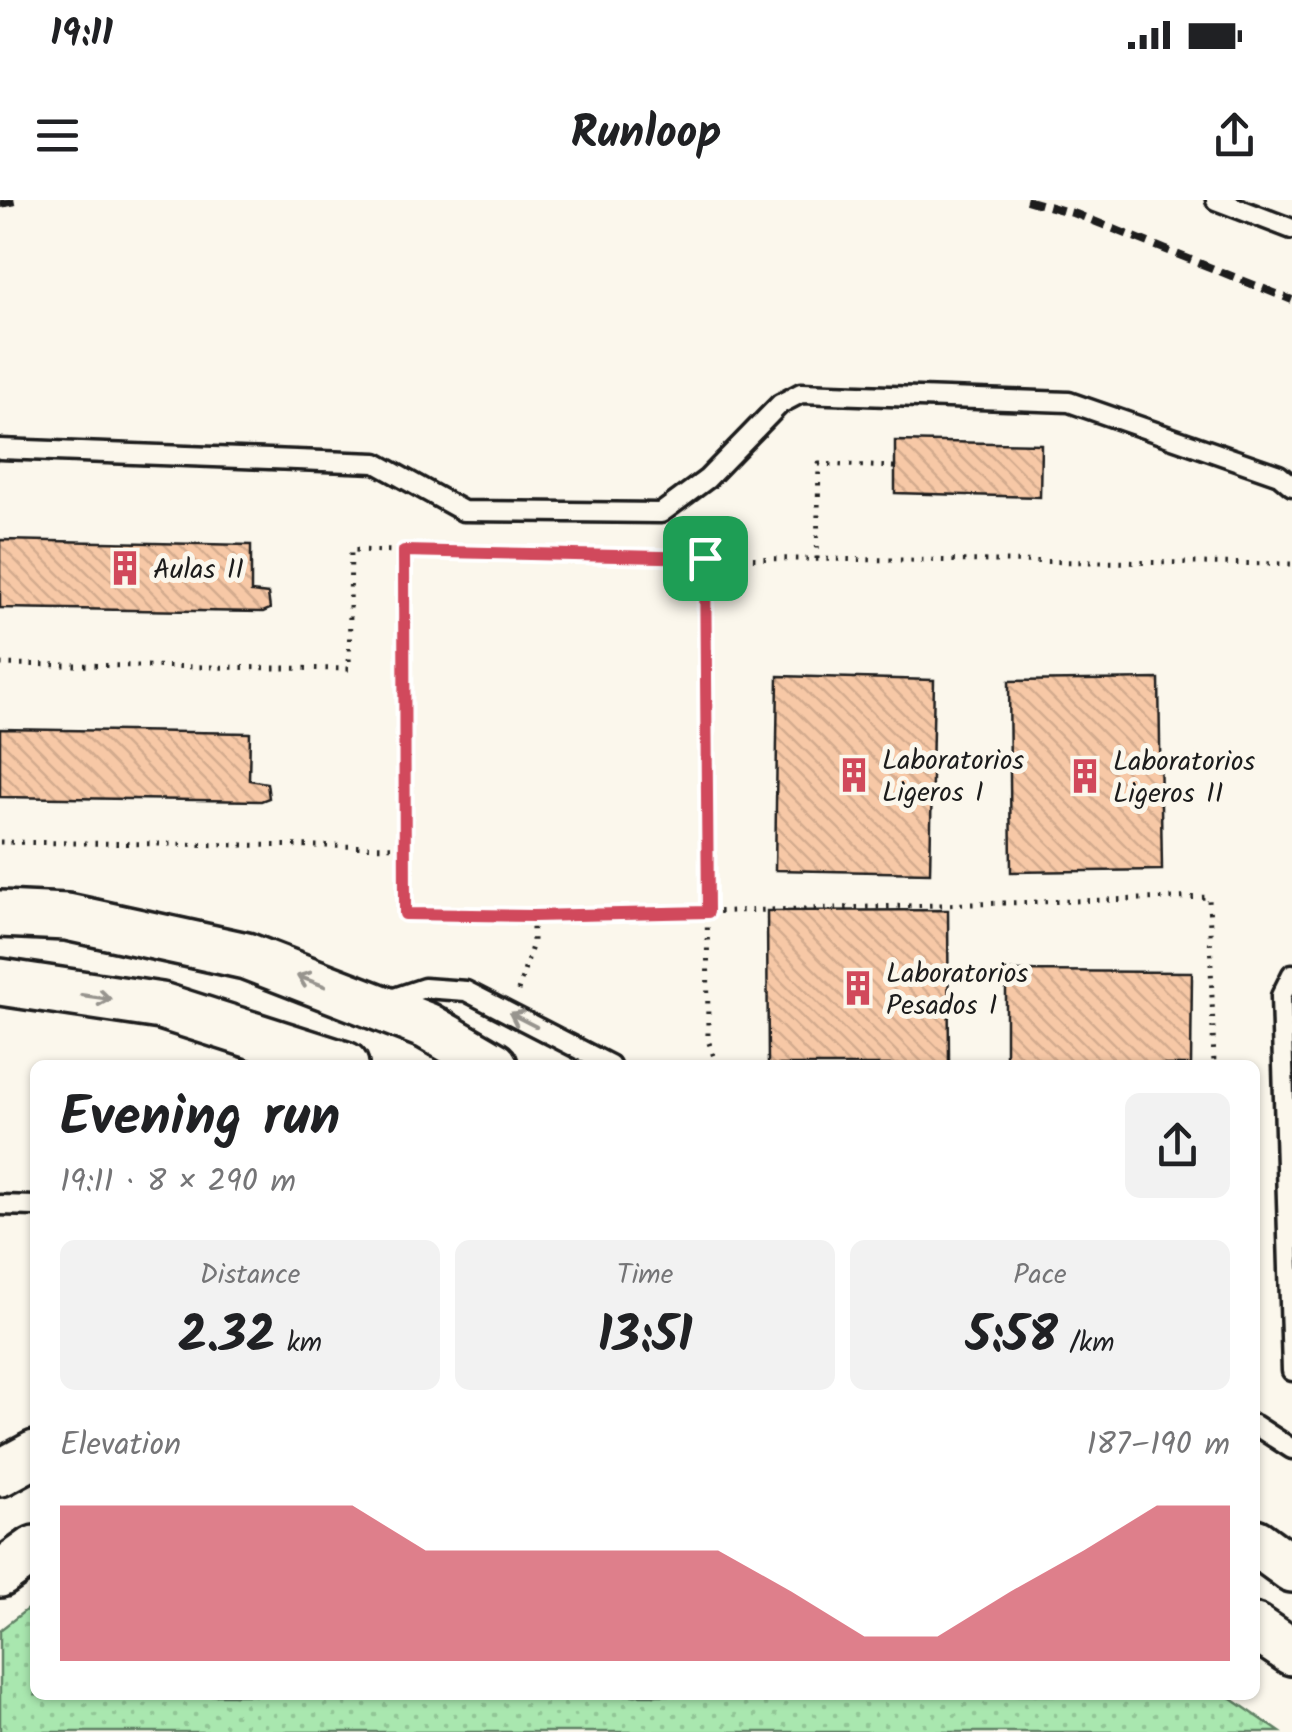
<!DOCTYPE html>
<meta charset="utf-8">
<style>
:root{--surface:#fff;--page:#f2f2f2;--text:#202124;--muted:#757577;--accent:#d1495b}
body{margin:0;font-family:Kalam,sans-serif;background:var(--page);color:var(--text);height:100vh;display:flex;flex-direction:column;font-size:38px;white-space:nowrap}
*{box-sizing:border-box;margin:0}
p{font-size:32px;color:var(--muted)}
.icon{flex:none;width:55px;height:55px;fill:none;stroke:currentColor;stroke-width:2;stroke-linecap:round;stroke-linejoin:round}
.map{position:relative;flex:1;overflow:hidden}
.side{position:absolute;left:30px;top:860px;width:1230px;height:640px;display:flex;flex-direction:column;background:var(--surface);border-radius:15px;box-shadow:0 2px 8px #0004}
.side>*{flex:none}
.pin{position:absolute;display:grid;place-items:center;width:85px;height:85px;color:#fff;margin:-42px;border-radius:20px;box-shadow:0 5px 15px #0006}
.round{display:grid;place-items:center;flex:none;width:105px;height:105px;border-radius:15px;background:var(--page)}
.summary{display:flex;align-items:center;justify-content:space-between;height:170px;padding:0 30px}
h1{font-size:55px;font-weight:700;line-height:75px}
.stats{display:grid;grid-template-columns:repeat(3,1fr);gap:15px;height:170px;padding:10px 30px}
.stats div{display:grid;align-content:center;border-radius:15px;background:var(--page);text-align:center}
.stats b{font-size:50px;font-weight:700}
.stats small{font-size:28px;font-weight:400}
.stats p{font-size:28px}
.chart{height:280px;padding:20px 30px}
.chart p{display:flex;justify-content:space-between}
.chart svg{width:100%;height:180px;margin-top:10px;fill:var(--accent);opacity:.7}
.status{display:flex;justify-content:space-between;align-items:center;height:70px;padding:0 50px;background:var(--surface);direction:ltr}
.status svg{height:28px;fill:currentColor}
header{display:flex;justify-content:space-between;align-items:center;height:130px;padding:0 30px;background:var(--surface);font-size:45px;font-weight:700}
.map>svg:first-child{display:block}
.grass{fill:url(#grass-dots);stroke:#628266;stroke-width:2.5}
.building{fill:url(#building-back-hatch);stroke:#1c1c1c;stroke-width:2.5}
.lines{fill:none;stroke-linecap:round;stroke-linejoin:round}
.service-casing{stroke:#1c1c1c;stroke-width:25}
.tertiary-casing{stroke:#1c1c1c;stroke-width:52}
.path{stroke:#1c1c1c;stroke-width:5;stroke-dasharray:2.5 8;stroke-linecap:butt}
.service{stroke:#fbf7ec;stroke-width:18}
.tertiary{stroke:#fbf7ec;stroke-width:45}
.rail{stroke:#1c1c1c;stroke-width:8;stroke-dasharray:15 8;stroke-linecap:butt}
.oneway{stroke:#97948e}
.route-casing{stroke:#fff;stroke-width:20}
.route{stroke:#d1495b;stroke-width:12}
.labels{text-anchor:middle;stroke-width:10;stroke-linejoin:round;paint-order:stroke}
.poi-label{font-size:28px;fill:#1c1c1c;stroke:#fbf7ec;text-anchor:start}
</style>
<div class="status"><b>19:11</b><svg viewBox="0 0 49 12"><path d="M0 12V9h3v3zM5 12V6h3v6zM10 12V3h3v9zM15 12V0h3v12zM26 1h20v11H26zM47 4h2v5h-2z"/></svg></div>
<header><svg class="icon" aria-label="menu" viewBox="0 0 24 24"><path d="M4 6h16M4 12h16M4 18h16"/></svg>Runloop<svg class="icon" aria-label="share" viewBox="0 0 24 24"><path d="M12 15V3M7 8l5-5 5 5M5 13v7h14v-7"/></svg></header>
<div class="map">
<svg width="1292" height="1532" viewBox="0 0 1292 1532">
<defs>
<pattern id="grass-dots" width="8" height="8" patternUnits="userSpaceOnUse" patternTransform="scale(2.5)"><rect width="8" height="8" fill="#a9e7af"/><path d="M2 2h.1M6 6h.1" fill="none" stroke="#91c696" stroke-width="1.8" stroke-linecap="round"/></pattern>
<pattern id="building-back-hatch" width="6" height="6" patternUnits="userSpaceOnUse" patternTransform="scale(2.5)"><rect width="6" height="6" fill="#f7c8a6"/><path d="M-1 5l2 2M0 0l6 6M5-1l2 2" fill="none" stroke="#d3ab8e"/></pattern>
</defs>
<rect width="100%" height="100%" fill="#fbf7ec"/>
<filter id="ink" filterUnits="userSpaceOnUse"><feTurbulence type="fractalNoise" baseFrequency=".01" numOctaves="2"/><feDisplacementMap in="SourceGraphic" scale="20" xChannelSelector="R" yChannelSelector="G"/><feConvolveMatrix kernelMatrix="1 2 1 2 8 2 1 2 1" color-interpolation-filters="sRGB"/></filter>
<g filter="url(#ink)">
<polygon class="grass" points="35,1403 35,1495 1226,1495 1280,1532 0,1532 0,1430"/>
<g class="building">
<polygon points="895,241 1041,244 1040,297 895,293"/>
<polygon points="0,340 251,345 251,392 268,394 270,409 263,412 0,408"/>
<polygon points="778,476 934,480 930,673 775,670"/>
<polygon points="1159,479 1162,670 1011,672 1009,481"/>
<polygon points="0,529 250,533 249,580 267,583 269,598 261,601 0,597"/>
<polygon points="948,710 949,865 768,865 767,711"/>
<polygon points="1006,771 1192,772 1191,865 1006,865"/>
</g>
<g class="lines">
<defs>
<g id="service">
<polyline points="1216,0 1292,29"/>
<polyline points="0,249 376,263 463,311 661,313 707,279 780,204 801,193 1069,202 1279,275 1292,286"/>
<polyline points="1292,774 1281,796 1292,1171"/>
<polyline points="385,801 424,788 466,791 610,865"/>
<polyline points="0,1005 35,1006"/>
<polyline points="1255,1225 1292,1249"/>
</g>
<g id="tertiary">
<polyline points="0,714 67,717 246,756 427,826 494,865"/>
<polyline points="0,782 161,806 345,865"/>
<polyline points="0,1273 35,1254"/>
<polyline points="1255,1342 1292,1369"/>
<polyline points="0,1374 35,1349"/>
<polyline points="1255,1427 1292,1452"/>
</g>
</defs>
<use href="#service" class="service-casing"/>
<use href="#tertiary" class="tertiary-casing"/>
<g class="path">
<polyline points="403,351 405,714 533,717"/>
<polyline points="817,359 819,264 895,267"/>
<polyline points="0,464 349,469 351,350 705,358"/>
<polyline points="0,642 402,647"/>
<polyline points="518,791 533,743 533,717 1209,697 1214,865"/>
<polyline points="717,865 708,840 705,358 1292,364"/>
</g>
<use href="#service" class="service"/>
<use href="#tertiary" class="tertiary"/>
<g class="rail">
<polyline points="1026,0 1076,14 1292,100"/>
<polyline points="0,4 22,0"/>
</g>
</g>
<defs><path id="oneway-shaft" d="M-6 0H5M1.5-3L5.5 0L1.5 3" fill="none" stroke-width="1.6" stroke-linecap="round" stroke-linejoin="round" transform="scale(2.5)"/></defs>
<g class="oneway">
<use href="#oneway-shaft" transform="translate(311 781) rotate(-159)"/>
<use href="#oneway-shaft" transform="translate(96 797) rotate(8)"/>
<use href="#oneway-shaft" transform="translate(523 820) rotate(-153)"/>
</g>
</g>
<g class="lines" filter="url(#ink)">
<defs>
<polygon id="route" points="404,351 705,358 708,712 533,716 405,714"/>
</defs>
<use href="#route" class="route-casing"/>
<use href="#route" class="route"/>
</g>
<defs>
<symbol id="building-bare" viewBox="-9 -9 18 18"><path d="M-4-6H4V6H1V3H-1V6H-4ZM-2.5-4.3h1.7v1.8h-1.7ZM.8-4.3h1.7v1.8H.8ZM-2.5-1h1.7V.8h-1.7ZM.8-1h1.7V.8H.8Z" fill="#d1495b" stroke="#fbf7ec" stroke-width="2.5" paint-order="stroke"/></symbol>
</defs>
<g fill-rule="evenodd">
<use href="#building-bare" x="100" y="343" width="50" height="50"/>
<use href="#building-bare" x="829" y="550" width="50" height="50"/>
<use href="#building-bare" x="1060" y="551" width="50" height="50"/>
<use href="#building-bare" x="833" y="763" width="50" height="50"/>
</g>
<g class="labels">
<g class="poi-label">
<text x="153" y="378">Aulas II</text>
<text x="882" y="569">Laboratorios<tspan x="882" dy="32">Ligeros I</tspan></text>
<text x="1113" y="570">Laboratorios<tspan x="1113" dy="32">Ligeros II</tspan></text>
<text x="886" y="782">Laboratorios<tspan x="886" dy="32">Pesados I</tspan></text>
</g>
</g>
</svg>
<div class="pin" style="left:705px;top:358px;background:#1e9e55"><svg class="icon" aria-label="arrive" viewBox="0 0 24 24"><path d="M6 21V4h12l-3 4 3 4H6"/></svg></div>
<section class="side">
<div class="summary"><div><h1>Evening run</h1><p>19:11 · 8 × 290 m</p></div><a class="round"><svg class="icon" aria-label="share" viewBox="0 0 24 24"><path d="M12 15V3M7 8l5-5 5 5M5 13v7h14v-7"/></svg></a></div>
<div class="stats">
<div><p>Distance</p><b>2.32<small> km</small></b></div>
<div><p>Time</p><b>13:51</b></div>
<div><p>Pace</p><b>5:58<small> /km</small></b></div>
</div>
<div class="chart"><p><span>Elevation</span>187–190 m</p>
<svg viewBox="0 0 160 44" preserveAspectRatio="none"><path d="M0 44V6L10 6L20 6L30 6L40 6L50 17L60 17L70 17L80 17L90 17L100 27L110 38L120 38L130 27L140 17L150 6L160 6V44z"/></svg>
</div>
</section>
</div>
